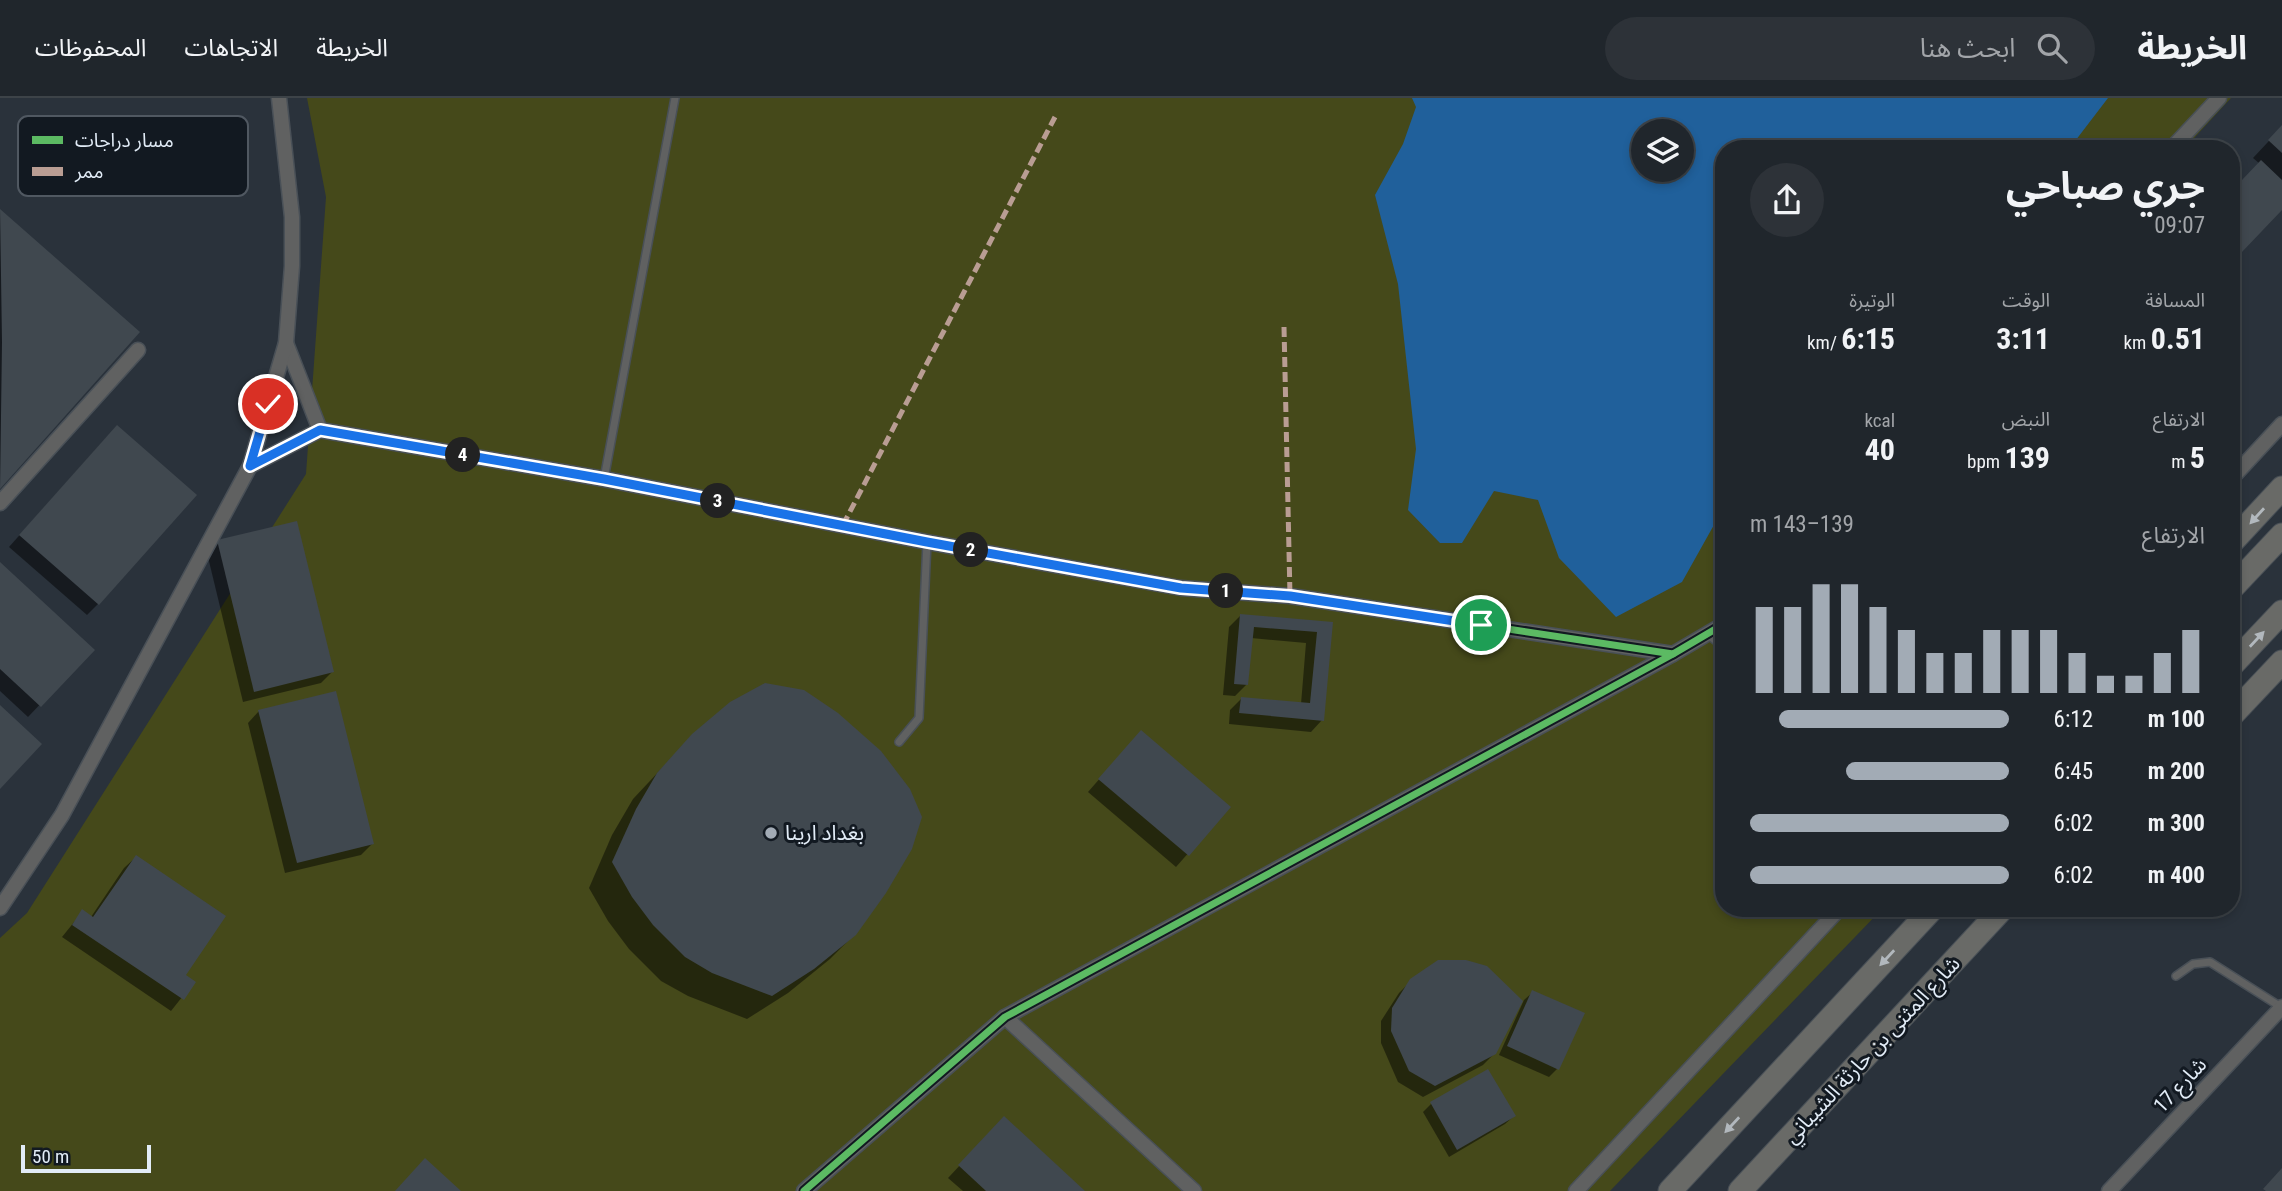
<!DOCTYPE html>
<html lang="ar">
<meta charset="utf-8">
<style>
:root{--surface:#20262c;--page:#2d3238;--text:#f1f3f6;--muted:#a2a5a9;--line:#3d4348;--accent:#a2abb5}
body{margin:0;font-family:"Roboto Condensed","Noto Sans Arabic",sans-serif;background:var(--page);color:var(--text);direction:rtl;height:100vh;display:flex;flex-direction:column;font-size:26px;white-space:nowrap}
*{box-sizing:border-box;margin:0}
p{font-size:23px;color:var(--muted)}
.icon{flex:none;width:38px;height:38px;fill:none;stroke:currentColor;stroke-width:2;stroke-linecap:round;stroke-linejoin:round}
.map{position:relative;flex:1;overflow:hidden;direction:ltr}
.details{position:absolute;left:1715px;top:42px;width:525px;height:777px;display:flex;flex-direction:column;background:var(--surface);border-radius:28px;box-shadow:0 4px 10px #0003,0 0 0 2px var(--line);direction:rtl}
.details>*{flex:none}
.fabs{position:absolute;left:1631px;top:21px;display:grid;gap:14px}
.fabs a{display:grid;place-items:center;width:63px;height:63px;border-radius:50%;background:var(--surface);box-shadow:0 4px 10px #0003,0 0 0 2px var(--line);font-size:35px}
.scale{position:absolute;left:21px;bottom:18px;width:130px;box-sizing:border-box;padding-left:7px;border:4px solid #e2ecf7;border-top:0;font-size:19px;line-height:24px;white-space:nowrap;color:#e2ecf7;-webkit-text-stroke:5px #121921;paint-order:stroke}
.pin{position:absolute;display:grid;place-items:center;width:60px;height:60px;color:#fff;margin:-30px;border:4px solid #fff;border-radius:50%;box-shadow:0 2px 7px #0007}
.km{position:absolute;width:35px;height:35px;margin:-18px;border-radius:50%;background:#222;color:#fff;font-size:19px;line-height:35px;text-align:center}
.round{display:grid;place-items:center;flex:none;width:74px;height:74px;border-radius:37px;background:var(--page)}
.headline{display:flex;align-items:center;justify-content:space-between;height:119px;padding:0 35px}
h1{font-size:38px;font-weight:700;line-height:52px}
.figures{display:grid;grid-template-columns:repeat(3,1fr);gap:10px;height:119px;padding:7px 35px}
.figures div{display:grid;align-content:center}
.figures b{font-size:30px;font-weight:700}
.figures small{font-size:19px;font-weight:400}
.figures p{font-size:19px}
.chart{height:196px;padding:14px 35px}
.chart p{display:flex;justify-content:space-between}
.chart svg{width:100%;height:126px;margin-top:7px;stroke:var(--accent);stroke-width:6}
ul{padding:0 35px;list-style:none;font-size:23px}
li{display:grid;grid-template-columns:112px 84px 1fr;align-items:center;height:52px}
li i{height:18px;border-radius:9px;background:var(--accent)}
header{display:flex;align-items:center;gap:42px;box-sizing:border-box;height:98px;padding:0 35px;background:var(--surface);border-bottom:2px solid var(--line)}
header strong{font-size:33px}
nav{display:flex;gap:38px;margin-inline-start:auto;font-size:24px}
.search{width:490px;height:63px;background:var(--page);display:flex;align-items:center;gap:18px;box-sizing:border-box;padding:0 24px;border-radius:38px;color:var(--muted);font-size:26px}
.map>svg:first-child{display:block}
.green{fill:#45491a;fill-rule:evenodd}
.water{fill:#20609b;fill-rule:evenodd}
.shadow{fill:#0007}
.building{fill:#40484f}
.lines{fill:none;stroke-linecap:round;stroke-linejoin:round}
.lane-casing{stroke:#495057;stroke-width:10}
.street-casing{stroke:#495057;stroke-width:17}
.primary-casing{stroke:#495057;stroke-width:25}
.lane{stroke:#606161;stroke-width:7}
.street{stroke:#606161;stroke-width:14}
.primary{stroke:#696a67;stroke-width:23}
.quiet{stroke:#b99d93;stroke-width:5;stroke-dasharray:10 5;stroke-linecap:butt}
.cycleway-casing{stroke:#121921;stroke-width:11}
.cycleway{stroke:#5cba63;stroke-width:7}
.oneway{fill:#b2b8bd}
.route-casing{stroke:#fff;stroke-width:14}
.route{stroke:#1a73e8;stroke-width:9}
.poi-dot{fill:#a2abb5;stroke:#121921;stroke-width:2.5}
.labels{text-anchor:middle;stroke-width:6;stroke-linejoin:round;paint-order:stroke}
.poi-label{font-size:21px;fill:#e2ecf7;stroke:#121921;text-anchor:start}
.street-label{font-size:21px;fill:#e2ecf7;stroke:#121921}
.key{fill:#121921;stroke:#505861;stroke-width:2}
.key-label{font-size:19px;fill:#e2ecf7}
</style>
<header>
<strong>الخريطة</strong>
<div class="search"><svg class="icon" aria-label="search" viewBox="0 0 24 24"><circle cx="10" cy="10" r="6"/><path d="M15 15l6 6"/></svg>ابحث هنا</div>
<nav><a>الخريطة</a><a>الاتجاهات</a><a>المحفوظات</a></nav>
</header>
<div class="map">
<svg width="2282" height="1093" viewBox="0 0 2282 1093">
<rect width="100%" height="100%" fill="#2a323b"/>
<path class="green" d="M307,0h1924l-47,51h-460v759h159l-273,283h-1610v-253l27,-25 279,-439 20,-277zM1643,33h39v39h-39z"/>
<path class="water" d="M1412,0h696l-39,51h-345v358l-42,75 -66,35 -57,-59 -21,-58 -44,-9 -32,52h-22l-32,-33 8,-61 -18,-165 -23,-89 28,-51 13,-37zM1643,33h39v39h-39z"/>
<g class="shadow">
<polygon points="2282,29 2282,109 2231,162 2231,79 2242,84 2260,66 2253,60"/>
<polygon points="0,113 137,234 0,388"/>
<polygon points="106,340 98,506 87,517 9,449"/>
<polygon points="218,443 332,574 321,585 243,604 207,455"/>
<polygon points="0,466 92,552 28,619 0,593"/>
<polygon points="1240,518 1331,526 1322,622 1311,634 1229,626 1230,612 1241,601 1301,606 1306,545 1251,540 1247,586 1235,598 1223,597 1229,529"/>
<polygon points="259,613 373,745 361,757 285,775 248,625"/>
<polygon points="693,637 855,836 830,861 788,895 747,921 688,898 661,883 629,851 608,823 589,790 612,737 633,701"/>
<polygon points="1130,646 1229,709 1176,769 1088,694"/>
<polygon points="136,759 184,877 194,884 171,913 62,839 83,813 91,819 124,770"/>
<polygon points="1411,883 1495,955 1483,967 1423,999 1398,984 1381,945 1381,923 1399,895"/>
<polygon points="1533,894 1557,971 1549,979 1499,957 1524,902"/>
<polygon points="1431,1006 1514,1018 1505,1026 1449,1059 1423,1014"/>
<polygon points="993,1032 1082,1093 963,1093 948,1080"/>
</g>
<g class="building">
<polygon points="2282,27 2282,55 2268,42"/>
<polygon points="2261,62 2282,82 2282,112 2241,155 2231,146 2231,77 2234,74 2242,82"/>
<polygon points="0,111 140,234 0,391 2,244"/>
<polygon points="117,327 197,397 99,507 19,437"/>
<polygon points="297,423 334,574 254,594 217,442"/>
<polygon points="0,464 95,552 41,609 0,571"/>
<polygon points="1240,516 1333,524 1324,623 1239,615 1241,599 1310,605 1317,534 1254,529 1248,587 1234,586"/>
<polygon points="765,585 804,592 838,615 881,653 910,691 922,719 912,751 886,795 856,837 814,871 772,898 712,875 685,859 653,827 632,799 612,764 636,711 657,675 692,636 730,604"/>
<polygon points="336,593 374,746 297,765 258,612"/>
<polygon points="0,607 42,646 0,691"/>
<polygon points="1141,632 1231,709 1189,758 1098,681"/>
<polygon points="136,757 226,818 186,877 196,884 184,902 72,827 82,811 93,819"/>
<polygon points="1438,862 1466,862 1487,868 1523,903 1496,956 1435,988 1409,973 1391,933 1392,910 1410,881"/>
<polygon points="1532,892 1585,915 1559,972 1507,948"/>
<polygon points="1488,971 1516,1018 1457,1052 1430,1004"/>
<polygon points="1004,1018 1085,1093 986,1093 958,1067"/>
<polygon points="425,1060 461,1093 395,1093"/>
<polygon points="2282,1070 2282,1093 2266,1093 2263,1091"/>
</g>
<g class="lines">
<defs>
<g id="lane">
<polyline points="604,381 675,0"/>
<polyline points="899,644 919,620 927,444"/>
<polyline points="2176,878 2193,866 2210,864 2281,909"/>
</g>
<g id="street">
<polyline points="2171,51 2219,0"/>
<polyline points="286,245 320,332"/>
<polyline points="250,368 320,332 604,381 927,444 1181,490 1290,498 1673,556 1724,526"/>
<polyline points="2231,381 2282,326"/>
<polyline points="0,405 138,252"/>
<polyline points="1712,535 1724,545"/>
<polyline points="0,810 62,717 250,368 286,245 292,168 292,119 279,0"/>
<polyline points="1005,919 1194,1093"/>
<polyline points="804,1093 1005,919 1673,556"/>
<polyline points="1576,1093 1840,810"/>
<polyline points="2109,1093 2282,909"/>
</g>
<g id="primary">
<polyline points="2231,445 2282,390"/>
<polyline points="2231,491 2282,437"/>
<polyline points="2231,568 2282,514"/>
<polyline points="2231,618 2282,564"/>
<polyline points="1670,1093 1933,810"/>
<polyline points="1740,1093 2003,810"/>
</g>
</defs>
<use href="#lane" class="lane-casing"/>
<use href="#street" class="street-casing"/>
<use href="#primary" class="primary-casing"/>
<use href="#lane" class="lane"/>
<use href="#street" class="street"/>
<use href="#primary" class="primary"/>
<g class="quiet">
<polyline points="1284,229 1290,498"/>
<polyline points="843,427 1055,19"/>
</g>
<defs>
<g id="cycleway">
<polyline points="250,368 320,332 604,381 927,444 1181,490 1290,498 1673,556 1724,526"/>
<polyline points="804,1093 1005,919 1673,556"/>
</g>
</defs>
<use href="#cycleway" class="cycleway-casing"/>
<use href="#cycleway" class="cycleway"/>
</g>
<defs><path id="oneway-solid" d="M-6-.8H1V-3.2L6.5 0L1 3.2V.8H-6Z" transform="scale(1.75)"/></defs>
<g class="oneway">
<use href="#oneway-solid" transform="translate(2257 418) rotate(132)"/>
<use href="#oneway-solid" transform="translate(2257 541) rotate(-47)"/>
<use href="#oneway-solid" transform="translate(1887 860) rotate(133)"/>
<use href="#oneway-solid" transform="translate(1732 1027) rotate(133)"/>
</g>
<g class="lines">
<defs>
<polyline id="route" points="268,306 250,368 320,332 604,381 927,444 1181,490 1290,498 1481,527"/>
</defs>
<use href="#route" class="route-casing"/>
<use href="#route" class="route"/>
</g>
<circle class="poi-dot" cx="771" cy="735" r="7"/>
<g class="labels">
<g class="poi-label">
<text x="785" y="742">بغداد ارينا</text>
</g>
<g class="street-label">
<text transform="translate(1872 952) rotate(-47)" y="7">شارع المثنى بن حارثة الشيباني</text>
<text transform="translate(2180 987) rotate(-47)" y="7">شارع 17</text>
</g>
</g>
<rect x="18" y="18" width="230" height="80" rx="10" class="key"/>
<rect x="32" y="38" width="31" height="8" fill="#5cba63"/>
<rect x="32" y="69" width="31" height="9" fill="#b99d93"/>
<g class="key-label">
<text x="75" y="49">مسار دراجات</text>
<text x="75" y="80">ممر</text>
</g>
</svg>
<div class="fabs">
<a><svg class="icon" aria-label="layers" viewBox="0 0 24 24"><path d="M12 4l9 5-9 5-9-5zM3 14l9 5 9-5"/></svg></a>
</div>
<div class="scale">50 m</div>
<div class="pin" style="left:1481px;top:527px;background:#1e9e55"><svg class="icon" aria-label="arrive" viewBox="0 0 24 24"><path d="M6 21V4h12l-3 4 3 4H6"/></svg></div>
<div class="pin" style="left:268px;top:306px;background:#d93025"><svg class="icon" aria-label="check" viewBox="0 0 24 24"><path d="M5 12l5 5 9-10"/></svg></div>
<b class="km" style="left:1226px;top:493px">1</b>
<b class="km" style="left:971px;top:452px">2</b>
<b class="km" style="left:718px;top:403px">3</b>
<b class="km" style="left:463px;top:357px">4</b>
<section class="details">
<div class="headline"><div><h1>جري صباحي</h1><p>09:07</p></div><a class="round"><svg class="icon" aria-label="share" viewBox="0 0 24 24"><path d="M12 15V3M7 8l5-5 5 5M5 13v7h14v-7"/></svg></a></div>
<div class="figures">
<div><p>المسافة</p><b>0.51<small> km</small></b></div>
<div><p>الوقت</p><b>3:11</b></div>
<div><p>الوتيرة</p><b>6:15<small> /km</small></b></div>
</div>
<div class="figures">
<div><p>الارتفاع</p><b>5<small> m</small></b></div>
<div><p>النبض</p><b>139<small> bpm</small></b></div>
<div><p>kcal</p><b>40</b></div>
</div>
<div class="chart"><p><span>الارتفاع</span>139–143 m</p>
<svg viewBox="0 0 160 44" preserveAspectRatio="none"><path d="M5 44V14M15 44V14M25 44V6M35 44V6M45 44V14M55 44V22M65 44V30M75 44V30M85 44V22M95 44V22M105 44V22M115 44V30M125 44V38M135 44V38M145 44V30M155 44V22"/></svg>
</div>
<ul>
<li><b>100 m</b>6:12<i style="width:89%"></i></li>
<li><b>200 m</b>6:45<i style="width:63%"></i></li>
<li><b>300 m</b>6:02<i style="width:100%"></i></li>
<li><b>400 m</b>6:02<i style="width:100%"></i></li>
</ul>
</section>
</div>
